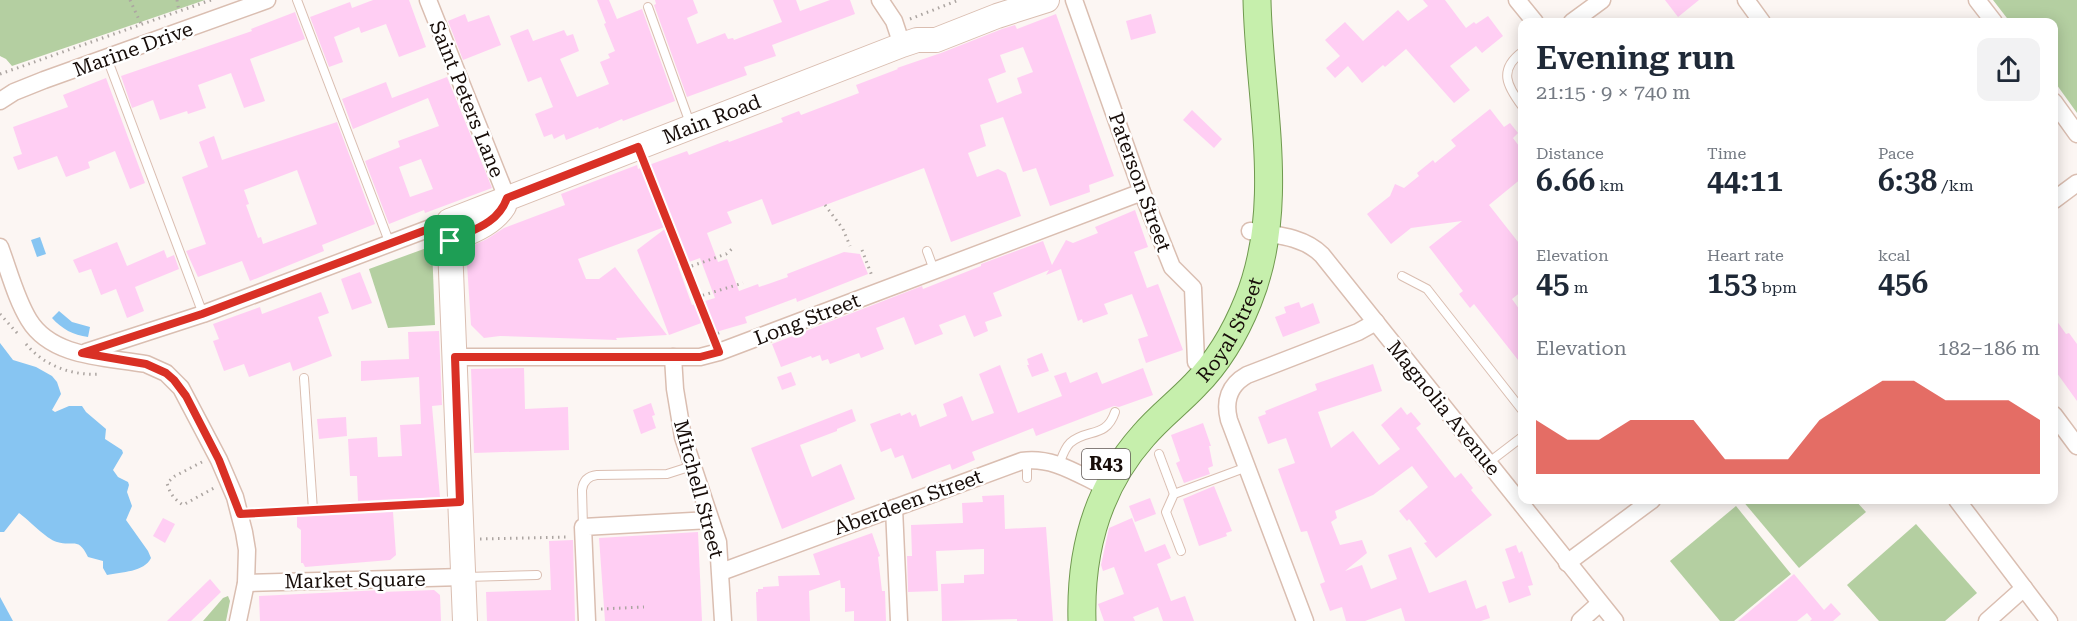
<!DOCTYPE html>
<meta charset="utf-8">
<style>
:root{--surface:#fff;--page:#f2f2f3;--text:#1f2937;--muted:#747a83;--accent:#d93025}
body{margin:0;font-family:"Roboto Serif",serif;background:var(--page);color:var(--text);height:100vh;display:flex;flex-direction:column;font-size:22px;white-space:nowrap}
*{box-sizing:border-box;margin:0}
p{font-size:20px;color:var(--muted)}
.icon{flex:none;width:33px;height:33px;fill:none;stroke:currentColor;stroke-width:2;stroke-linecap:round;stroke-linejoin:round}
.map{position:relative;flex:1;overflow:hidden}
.panel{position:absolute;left:1518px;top:18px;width:540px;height:486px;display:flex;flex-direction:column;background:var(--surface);border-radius:12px;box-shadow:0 3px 15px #0003}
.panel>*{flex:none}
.pin{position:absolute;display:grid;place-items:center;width:51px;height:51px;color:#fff;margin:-26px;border-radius:12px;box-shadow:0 3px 9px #0006}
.round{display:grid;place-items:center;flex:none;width:63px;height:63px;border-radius:12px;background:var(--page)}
.overview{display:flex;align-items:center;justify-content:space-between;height:102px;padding:0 18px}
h1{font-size:33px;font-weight:600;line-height:45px}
.stats{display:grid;grid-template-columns:repeat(3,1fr);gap:9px;height:102px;padding:6px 18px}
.stats div{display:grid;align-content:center}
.stats b{font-size:30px;font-weight:600}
.stats small{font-size:16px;font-weight:400}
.stats p{font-size:16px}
.chart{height:168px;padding:12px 18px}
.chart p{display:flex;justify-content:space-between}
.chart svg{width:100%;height:108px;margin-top:6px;fill:var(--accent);opacity:.7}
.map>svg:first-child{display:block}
.green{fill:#b4cfa1}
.water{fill:#87c5f2}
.building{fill:#ffcef3;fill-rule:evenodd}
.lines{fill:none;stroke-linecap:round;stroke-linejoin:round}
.service-casing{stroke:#dabeb1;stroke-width:10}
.minor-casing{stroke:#dabeb1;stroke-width:19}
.secondary-casing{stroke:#dabeb1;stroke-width:26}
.primary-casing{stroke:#70994f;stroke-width:29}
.path{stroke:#aca5a1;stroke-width:3;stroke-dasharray:1.5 4.5;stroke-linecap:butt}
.service{stroke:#fff;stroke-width:8}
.minor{stroke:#fff;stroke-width:16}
.secondary{stroke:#fff;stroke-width:24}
.primary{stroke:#c6efac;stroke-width:27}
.route-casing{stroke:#fff;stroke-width:12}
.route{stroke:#d93025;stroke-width:8}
.labels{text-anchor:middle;stroke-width:5;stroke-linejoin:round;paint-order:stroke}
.shield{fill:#fff;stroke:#5d5653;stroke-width:1.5}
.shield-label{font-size:18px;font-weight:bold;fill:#170d09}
.street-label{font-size:20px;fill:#170d09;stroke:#fff}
</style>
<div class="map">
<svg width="2077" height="621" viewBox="0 0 2077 621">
<rect width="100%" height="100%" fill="#fcf6f3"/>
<g class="green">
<polygon points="0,0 205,0 12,66 6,59 0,56"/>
<polygon points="1993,0 2077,0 2077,113 2054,81 2054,22 2010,22"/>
<polygon points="432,246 435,325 388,328 369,269"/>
<polygon points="1742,500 1855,500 1866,512 1799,568"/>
<polygon points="1736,506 1791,574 1734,621 1720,621 1670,561"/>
<polygon points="1916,524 1977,593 1945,621 1879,621 1847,585"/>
<polygon points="228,596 230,601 226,621 203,621 223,598"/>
</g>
<g class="water">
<polygon points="40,237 46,254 37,257 31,240"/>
<path d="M59,311l13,11 18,5 -2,10c-15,-2 -26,-8 -36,-19z"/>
<path d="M0,343l13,17 23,7 16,9 5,6 4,12 -9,16 3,2 14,-6h13l4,6 20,17 -1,10 17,11 1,3 -10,17 5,7 10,5 1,3 -2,7 5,14 -6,14 22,31 3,7c-7,14 -29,14 -44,17l-4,-7v-7l-15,-4c-10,-21 -14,-10 -31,-15 -11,-3 -28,-22 -38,-29l-15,19h-4z"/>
<polygon points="0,597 13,621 0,621"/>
</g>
<g class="building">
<polygon points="373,0 409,0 426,47 399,57 386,24 361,33 359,27 334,37 343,62 329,67 310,17 350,2 352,8"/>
<polygon points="597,0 609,0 617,19 642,9 675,101 623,121 622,119 599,129 598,127 566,140 564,134 554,139 552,134 544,137 535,114 553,107 541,77 528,82 510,36 528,29 533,41 564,30 567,36 573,34 579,51 560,59 577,97 609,84 600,62 610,58 608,54 615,51 604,24 606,23"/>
<polygon points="655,0 693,0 698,13 687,18 697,44 725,33 728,39 733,38 734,40 782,22 773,0 796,0 800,11 830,0 850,0 855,14 772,45 776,56 744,67 747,75 687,97 654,5 656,4"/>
<polygon points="1423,0 1445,0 1466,28 1474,22 1476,24 1488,16 1503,36 1482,53 1476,46 1450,66 1470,90 1454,103 1406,49 1385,67 1383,65 1362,83 1348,66 1335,78 1326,68 1340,56 1325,40 1345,22 1363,41 1398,10 1408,21 1428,6"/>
<polygon points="1665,0 1699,0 1678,17"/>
<polygon points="295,12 305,39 250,59 265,101 244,108 231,73 198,85 206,108 188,114 187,111 160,120 153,100 132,108 121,76 252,31 251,29"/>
<polygon points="465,14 468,22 489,15 501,45 463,60 448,21"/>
<path d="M1056,14l58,162 -25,9 1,7 -40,14 -14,-38 -13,4 -20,-55 -23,8 6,21 -18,7 9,24 21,-8 8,4 15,43 -70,26 -27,-74 -152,57 -10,-26 -35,13 5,11 -25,10 11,29 9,-3 12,32 19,-7 1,3 12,-4 17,-6 -1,-3 57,-22 16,2 8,20 -71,28 -1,-4 -51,19 2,6 -31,9 -4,-13 -43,16 -32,-85 33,-25 -92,34 8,20h13l16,-12 52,68 -51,3 1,2 -117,-4 -16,2 -13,-13 -5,-76 21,-10 17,-11 61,-23 -4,-11 76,-29 1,4 49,-18 2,4 39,-15 1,2 54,-20 -2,-4 18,-7 2,4 58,-22 -3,-8 42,-16 -1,-1 44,-15 61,-24 13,-4 2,4zM1023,47l10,25 -16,6 5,15 -25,10 -9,-24 18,-7 -6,-17zM700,258l15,40 -23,7 -14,-39z"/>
<polygon points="1151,14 1156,33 1131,40 1126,21"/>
<path d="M447,77l45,111 -67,25 -1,-3 -35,14 -24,-63 35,-14 -2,-6 41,-15 -11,-28 -75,31 -11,-30 44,-17 6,16zM421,159l12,30 -23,8 -11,-30z"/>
<polygon points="106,78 145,183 130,189 115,151 88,162 90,168 66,177 57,156 18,170 13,157 22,154 13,127 68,107 63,95"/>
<polygon points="1490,109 1504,127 1510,123 1518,133 1513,138 1522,150 1522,178 1489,205 1522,247 1522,291 1512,299 1522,313 1522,365 1474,304 1470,308 1459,294 1463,291 1429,247 1462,221 1411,228 1391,244 1367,214 1390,196 1395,184 1404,188 1419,176 1417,173 1433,160 1435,163 1456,146 1451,140"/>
<polygon points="1192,110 1222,139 1214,148 1183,120"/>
<path d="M337,122l38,102 -53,21 2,6 -74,30 -8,-20 -44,16 -12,-26 20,-7 -24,-67 26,-10 -9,-25 15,-6 8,24zM297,170l20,54 -54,20 -2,-7 -3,1 -12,-33 3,-1 -5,-14z"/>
<polygon points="1135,210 1148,247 1134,252 1147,288 1158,284 1183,350 1146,363 1138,339 1148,336 1132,294 1104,304 1108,314 1083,323 1082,319 1078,321 1061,269 1046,275 1049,270 993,293 1002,316 985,322 988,331 974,337 965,315 939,325 943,334 915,345 904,317 876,328 884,349 861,358 859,353 830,364 828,359 822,361 820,355 812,358 811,356 781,367 772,344 922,286 923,289 981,266 981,264 1043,241 1052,265 1066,240 1073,243 1098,233 1095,227"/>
<polygon points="117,242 127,266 164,250 167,258 174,255 179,269 135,287 144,311 127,318 116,289 101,295 91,269 79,273 73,260"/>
<polygon points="360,272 372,303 352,310 341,279"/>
<polygon points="321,292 329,313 318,317 332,356 293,371 290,362 249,377 244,364 224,371 213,341 219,339 213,324 260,307 262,314"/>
<polygon points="1299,302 1301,308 1313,303 1320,323 1283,337 1275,317 1286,313 1284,307"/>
<polygon points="2054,317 2066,334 2069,333 2077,344 2077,401 2054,369"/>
<polygon points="439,331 442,405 432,406 440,497 358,501 357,476 350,476 348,439 377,437 378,457 402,456 400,425 421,424 419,377 361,381 361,361 409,359 408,332"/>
<polygon points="1042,353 1049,371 1032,377 1027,365 1029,365 1027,359"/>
<polygon points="1373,364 1382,391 1318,412 1331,448 1353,431 1379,465 1400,449 1381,425 1401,407 1407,415 1411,412 1421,424 1416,428 1455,478 1461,473 1473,488 1471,490 1492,515 1436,558 1424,543 1427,542 1409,519 1407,521 1399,511 1428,487 1412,466 1373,495 1335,511 1337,518 1331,522 1340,545 1362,540 1367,553 1345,571 1362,565 1371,589 1397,579 1388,555 1411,547 1429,593 1466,580 1476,609 1486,605 1490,618 1481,621 1405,621 1401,608 1365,621 1346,621 1342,607 1330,611 1320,584 1325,582 1307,531 1301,532 1278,469 1295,463 1286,438 1268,444 1258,417 1266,414 1265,411 1317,390 1315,384"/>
<polygon points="1000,365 1018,413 1062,396 1054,376 1066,372 1070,383 1097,372 1102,384 1143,368 1153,395 1119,407 1114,406 1036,436 1033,428 972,452 975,460 952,470 950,464 912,479 903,455 895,458 891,448 881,452 870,424 900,413 901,416 910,412 912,416 916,414 920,427 947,416 943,404 962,396 972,421 994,413 979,374"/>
<polygon points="524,368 525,409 568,407 569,450 474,453 471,369"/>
<polygon points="791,372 796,385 782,390 777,377"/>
<polygon points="651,403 655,415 652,416 656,428 641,434 633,410"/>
<polygon points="852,409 856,421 837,429 837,431 800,445 812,477 841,464 855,499 782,529 751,448"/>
<polygon points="346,417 347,436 319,439 317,419"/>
<polygon points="1203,423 1211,446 1209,446 1213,466 1208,468 1210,474 1184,483 1176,463 1180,461 1171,435"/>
<polygon points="1214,486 1232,531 1226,533 1227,536 1199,546 1183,499"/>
<polygon points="1004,495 1005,529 1046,527 1053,621 1017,621 1017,619 942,621 941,584 964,583 964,575 984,574 984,549 936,551 938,591 908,592 907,556 912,556 911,525 963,523 962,503 983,502 982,496"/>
<polygon points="1150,498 1156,514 1135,522 1129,506"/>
<polygon points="393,512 396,555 390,560 305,567 303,563 301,563 301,530 297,527 297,517"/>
<polygon points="163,518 175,524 165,543 153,536"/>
<polygon points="1132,518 1145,552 1165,544 1171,558 1157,564 1171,601 1185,596 1194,621 1163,621 1158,607 1133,617 1135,621 1104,621 1098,604 1124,594 1114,567 1103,571 1101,565 1109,528"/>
<polygon points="698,532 702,621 605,621 599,538"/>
<polygon points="872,533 880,556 878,557 882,591 885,591 886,621 854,621 854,611 845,612 845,588 841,588 840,580 809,591 810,621 757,621 756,592 758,592 758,589 763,589 763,587 779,586 778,576 820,575 813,554"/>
<polygon points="573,540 575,621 487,621 486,592 551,590 549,541"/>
<polygon points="1516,545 1519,553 1522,551 1533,585 1528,586 1531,595 1509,603 1502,582 1515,578 1505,549"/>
<polygon points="1794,574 1824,610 1831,603 1841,614 1833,621 1810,621 1812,619 1807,613 1797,621 1738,621"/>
<polygon points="210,579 221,592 191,621 167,621"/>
<polygon points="382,590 382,592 434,590 440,595 441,621 260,621 259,596"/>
</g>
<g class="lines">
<defs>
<g id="service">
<polyline points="297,0 390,244"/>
<polyline points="648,7 691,126"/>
<path d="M1522,52c-24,18 -15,34 0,54"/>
<polyline points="107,58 203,314"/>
<polyline points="927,251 934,270"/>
<polyline points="1402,276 1427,289 1522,410"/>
<polyline points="304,378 313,510"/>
<polyline points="1159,454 1174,494"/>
<polyline points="1027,460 1027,478"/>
<polyline points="1488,463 1522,437"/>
<path d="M1059,465c3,-8 5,-16 11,-22 17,-15 36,-4 45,-31"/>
<polyline points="240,514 457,502"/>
<path d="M583,527l-1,-37c1,-9 6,-14 15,-15l70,-1 25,-8"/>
<polyline points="1181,551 1166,512 1174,494 1247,467"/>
<polyline points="466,577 537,575"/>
</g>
<g id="minor">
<polyline points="428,0 507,198"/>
<polyline points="880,0 894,21 902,45"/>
<polyline points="1074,0 1142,192 1172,267 1193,288 1196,362"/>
<polyline points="1517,0 1535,22"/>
<polyline points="1746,0 1762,22"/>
<polyline points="1977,0 1994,22"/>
<polyline points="1572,22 1602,0"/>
<polyline points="0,101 14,92 44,80 267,0"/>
<polyline points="2054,102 2077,134"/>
<polyline points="2054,200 2077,183"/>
<path d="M1250,231c25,4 53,5 72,24l293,366"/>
<path d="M0,247c9,24 16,52 29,73 23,38 78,37 117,44l20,9 15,15 38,72 16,37 9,35 3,18 -1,33 -8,38"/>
<polyline points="86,352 203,314 449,221"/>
<polyline points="455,357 700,357 719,352 1142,192"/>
<polyline points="673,357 675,389 683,437 718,542 723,621"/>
<polyline points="2054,415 2077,446"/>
<polyline points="1957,500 2049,621"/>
<polyline points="894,508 899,621"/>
<polyline points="1567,563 1652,500"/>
<path d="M721,572l301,-111c27,-4 49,9 73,21"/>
<polyline points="246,583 463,577"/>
<polyline points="587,621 583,527 710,520"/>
<path d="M1305,621l-76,-201c-5,-19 0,-35 18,-45l111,-43 18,-10"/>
<polyline points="1580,621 1600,603"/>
<polyline points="1987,621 2024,588"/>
</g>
<g id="secondary">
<path d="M450,241c20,-9 42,-16 54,-35"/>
<path id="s1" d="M465,621l-16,-400 453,-176 15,-5h19l61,-24 50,-16"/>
</g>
<g id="primary">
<path id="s2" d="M1082,621c-2,-69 14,-132 61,-185 16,-19 35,-33 52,-51 23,-23 41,-54 53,-84 39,-96 11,-201 9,-301"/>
</g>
</defs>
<use href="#service" class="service-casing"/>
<use href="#minor" class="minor-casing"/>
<use href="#secondary" class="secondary-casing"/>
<use href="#primary" class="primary-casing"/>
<g class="path">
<polyline points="130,0 141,24"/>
<polyline points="177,0 179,11"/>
<polyline points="910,19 959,0"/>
<polyline points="0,74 211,0"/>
<polyline points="645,164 713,336"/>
<polyline points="825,205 843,229 850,246"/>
<polyline points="862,250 872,276"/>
<polyline points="686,268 726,254 733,248"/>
<polyline points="697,297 743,283"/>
<polyline points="0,314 18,334"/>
<polyline points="712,335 722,332"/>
<path d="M26,344c18,22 47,32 74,30"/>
<path d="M202,462l-27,14 -8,7c3,11 7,16 16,22l31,-17"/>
<polyline points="480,539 569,537"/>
<polyline points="601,609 644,607"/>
</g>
<use href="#service" class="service"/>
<use href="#minor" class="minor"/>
<use href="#secondary" class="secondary"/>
<use href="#primary" class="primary"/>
</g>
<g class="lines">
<defs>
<path id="route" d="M638,147l81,205 -19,5h-245l5,145 -220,12 -21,-54 -33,-64 -12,-16 -8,-7 -20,-9 -64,-11 120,-39 248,-93v20c22,-11 48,-17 57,-43z"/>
</defs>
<use href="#route" class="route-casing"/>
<use href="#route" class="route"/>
</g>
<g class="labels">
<rect class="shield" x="1082" y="449" width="48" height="30" rx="4.5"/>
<g class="shield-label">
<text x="1106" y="470">R43</text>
</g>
<g class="street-label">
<text transform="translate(133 49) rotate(-20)" y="7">Marine Drive</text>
<text transform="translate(467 99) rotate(68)" y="7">Saint Peters Lane</text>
<text dy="7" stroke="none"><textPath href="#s1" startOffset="682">Main Road</textPath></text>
<text transform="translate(1140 182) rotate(70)" y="7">Paterson Street</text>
<text transform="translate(807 319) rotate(-21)" y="7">Long Street</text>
<text dy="7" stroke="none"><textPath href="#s2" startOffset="339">Royal Street</textPath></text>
<text transform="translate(1444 408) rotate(51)" y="7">Magnolia Avenue</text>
<text transform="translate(699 489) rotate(75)" y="7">Mitchell Street</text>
<text transform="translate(908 502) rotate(-20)" y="7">Aberdeen Street</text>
<text transform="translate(355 580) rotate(-1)" y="7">Market Square</text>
</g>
</g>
</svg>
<div class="pin" style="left:450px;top:241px;background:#1e9e55"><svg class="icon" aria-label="arrive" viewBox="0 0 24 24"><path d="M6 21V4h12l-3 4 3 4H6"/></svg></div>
<section class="panel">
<div class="overview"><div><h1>Evening run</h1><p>21:15 · 9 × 740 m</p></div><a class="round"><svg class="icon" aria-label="share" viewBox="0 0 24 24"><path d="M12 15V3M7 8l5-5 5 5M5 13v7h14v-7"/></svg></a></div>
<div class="stats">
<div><p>Distance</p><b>6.66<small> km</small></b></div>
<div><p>Time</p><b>44:11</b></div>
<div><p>Pace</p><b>6:38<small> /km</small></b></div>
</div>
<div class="stats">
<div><p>Elevation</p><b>45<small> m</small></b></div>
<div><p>Heart rate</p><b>153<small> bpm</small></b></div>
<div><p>kcal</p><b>456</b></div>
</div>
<div class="chart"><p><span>Elevation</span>182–186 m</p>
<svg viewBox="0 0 160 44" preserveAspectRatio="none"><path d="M0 44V22L10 30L20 30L30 22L40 22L50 22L60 38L70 38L80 38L90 22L100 14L110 6L120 6L130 14L140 14L150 14L160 22V44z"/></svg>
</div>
</section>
</div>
